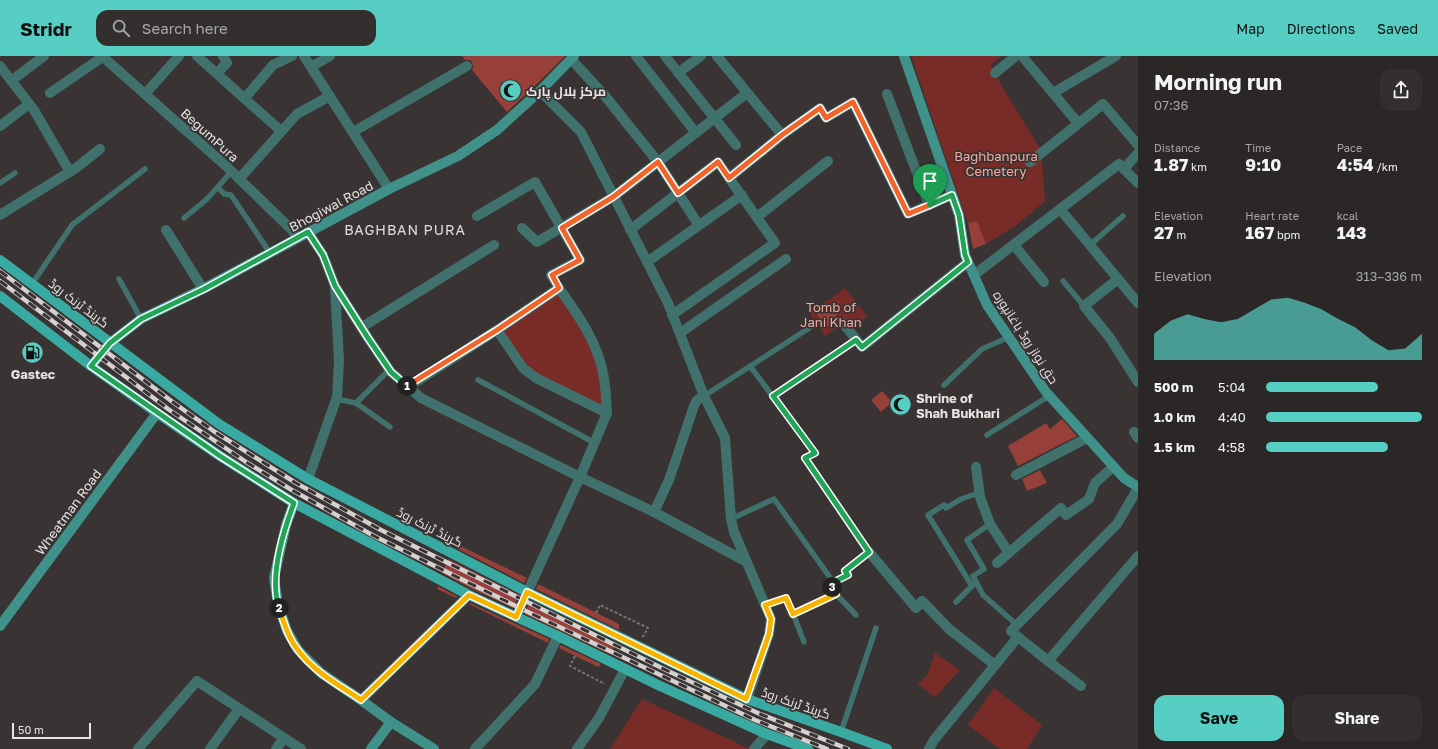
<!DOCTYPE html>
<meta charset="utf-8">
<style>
:root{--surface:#2b2726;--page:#332f2e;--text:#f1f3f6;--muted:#a6a5a7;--accent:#56cec3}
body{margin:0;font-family:"Golos Text",Cairo,sans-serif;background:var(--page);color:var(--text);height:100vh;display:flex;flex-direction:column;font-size:15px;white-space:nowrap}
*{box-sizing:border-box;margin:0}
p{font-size:13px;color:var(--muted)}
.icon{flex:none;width:22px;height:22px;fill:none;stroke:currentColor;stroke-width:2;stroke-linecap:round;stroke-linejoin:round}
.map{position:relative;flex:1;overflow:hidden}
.details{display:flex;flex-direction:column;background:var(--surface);width:300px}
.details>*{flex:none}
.scale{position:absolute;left:12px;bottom:10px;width:79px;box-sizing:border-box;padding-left:4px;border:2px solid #e7e3e3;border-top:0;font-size:11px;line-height:14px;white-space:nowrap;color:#e7e3e3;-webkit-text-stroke:3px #393433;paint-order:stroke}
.pin{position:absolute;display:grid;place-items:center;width:34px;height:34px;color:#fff;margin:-41px -17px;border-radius:50% 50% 50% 0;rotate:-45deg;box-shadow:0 0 4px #0007}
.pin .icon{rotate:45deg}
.km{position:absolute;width:20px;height:20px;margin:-10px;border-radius:50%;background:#222;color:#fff;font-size:11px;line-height:20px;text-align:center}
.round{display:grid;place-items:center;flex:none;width:42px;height:42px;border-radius:12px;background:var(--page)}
.summary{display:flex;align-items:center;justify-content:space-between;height:68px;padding:0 16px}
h1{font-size:22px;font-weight:700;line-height:30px}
.stats{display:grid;grid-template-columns:repeat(3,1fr);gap:6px;height:68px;padding:4px 16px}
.stats div{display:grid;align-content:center}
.stats b{font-size:17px;font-weight:700}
.stats small{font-size:11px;font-weight:400}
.stats p{font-size:11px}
.chart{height:112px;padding:8px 16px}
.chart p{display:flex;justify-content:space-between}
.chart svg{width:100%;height:72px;margin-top:4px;fill:var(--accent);opacity:.7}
.primary-button{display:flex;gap:8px;margin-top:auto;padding:8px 16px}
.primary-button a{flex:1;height:46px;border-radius:12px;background:var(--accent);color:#111;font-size:16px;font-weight:700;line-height:46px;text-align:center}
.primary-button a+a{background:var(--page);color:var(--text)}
ul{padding:0 16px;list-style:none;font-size:13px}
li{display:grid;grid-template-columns:64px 48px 1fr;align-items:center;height:30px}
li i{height:10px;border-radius:5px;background:var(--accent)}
header{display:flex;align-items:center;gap:24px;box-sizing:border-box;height:56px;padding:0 20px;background:var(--accent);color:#111}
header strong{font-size:19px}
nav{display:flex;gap:22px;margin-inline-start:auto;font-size:14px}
.search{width:280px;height:36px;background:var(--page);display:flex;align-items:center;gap:10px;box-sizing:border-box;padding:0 14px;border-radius:12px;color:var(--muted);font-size:15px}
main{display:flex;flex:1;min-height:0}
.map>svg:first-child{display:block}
.green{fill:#792c27}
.building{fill:#97403a}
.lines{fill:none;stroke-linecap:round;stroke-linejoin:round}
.path{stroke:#777372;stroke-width:2;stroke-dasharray:3 2;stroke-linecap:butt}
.lane{stroke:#40716c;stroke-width:5.5}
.street{stroke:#40716c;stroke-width:10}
.secondary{stroke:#3f918a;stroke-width:10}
.primary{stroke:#39aaa1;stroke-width:10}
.rail-casing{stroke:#d5d1d1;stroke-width:4.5}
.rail{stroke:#393433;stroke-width:3;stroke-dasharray:9;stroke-linecap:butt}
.split-1-casing{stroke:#fff;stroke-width:8}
.split-2-casing{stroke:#fff;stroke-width:8}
.split-3-casing{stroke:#fff;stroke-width:8}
.split-4-casing{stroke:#fff;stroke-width:8}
.split-1{stroke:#f0652b;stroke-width:5}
.split-2{stroke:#22a559;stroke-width:5}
.split-3{stroke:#f5b400;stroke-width:5}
.split-4{stroke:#22a559;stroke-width:5}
.labels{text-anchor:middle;stroke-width:3.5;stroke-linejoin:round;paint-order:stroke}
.poi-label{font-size:13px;font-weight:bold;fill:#e7e3e3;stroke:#393433;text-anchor:start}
.street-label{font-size:13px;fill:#e7e3e3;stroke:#393433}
.park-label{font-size:13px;fill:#f3a9a0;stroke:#393433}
.neighbourhood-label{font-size:14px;letter-spacing:1px;fill:#e1dad9;stroke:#393433}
</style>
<header>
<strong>Stridr</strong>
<div class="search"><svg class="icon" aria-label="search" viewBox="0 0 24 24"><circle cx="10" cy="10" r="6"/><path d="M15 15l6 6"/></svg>Search here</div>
<nav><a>Map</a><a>Directions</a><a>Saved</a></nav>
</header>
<main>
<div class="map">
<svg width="1138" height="693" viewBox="0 0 1138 693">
<rect width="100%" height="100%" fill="#393433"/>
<g class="green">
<polygon points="911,0 1001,0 991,8 1000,27 1041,94 1045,145 1018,168 986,188 977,165 968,167"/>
<polygon points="559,232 597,298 607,357 536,322 497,274"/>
<path d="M845,232l22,28 -16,17 -8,-10 -18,13 -16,-24c13,-8 25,-15 36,-24z"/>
<polygon points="935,597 960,614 935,641 918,628 928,618"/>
<polygon points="994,632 1042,669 1027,693 1000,693 968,669"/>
<polygon points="642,643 750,693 610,693"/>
</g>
<g class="building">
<polygon points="462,0 565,0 535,30 507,56 472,14 473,10 472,6 470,4 465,4"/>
<polygon points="977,165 986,188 973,193 968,167"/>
<polygon points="829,248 838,262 826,271 816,256"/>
<polygon points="882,335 892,346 881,356 871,344"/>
<polygon points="1062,363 1077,380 1018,410 1008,390 1046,367 1050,373"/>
<polygon points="1040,414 1047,427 1027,435 1022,423"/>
<polygon points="458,489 527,522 524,527 456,492"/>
<polygon points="448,503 519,539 513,552 472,533 442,517"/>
<polygon points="538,528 619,568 619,574 536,533"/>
<polygon points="438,530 458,541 456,542 437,533"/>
<polygon points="530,545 616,587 616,588 610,598 525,558"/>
<polygon points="470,547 549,583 548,587 469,548"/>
<polygon points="561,589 601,608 598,611 559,592"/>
</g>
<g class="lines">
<g class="path">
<polyline points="596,557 600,549 648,572 642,582"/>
<polyline points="575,600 570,610 605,628"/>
</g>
<g class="lane">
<polyline points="0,127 15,117"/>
<polyline points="218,131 224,138 231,139 270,197"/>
<polyline points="184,162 207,143 231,116"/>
<polyline points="1090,189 1123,160"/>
<polyline points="119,223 141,263"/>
<polyline points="1063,225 1084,250"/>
<polyline points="32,228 72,169 145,113"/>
<polyline points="750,310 815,397 805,402 869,496 845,515 848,519 831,528 836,538"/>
<polyline points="478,324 595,387"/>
<polyline points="944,329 982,293 1009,281"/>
<polyline points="704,340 817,267"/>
<polyline points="773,340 856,284"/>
<polyline points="336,343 356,347 390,313"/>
<polyline points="356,347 390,371"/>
<polyline points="987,379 1049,340"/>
<polyline points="731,463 774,443 834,527"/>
<polyline points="990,468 967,484 984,513 973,520 983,539 1017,569"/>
<polyline points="972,530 928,459 944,449 946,452 961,443 979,437"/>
<polyline points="956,546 973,529"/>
<polyline points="765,549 787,542 804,586"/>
<polyline points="793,558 836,538 856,559"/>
<polyline points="841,676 876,572"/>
</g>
<g class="street">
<polyline points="102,0 226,110 293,175 296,182"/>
<polyline points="197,0 281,75"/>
<polyline points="304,0 311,11"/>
<polyline points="330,0 311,11 389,133"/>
<polyline points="636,0 696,77"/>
<polyline points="665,0 736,89"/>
<polyline points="717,0 782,79"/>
<polyline points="1022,0 1078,67"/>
<polyline points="571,3 605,40 658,106 698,168"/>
<polyline points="0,10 34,54 70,116"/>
<polyline points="217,17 227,7 223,0"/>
<polyline points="678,17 701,0"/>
<polyline points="995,17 1016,0"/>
<polyline points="11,25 44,0"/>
<polyline points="540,35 581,76 668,247 704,340 725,382 731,463 734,476 771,563 769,578 747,643"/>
<polyline points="50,37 104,0"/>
<polyline points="1053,37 1116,0"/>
<polyline points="145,38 179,0"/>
<polyline points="887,38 929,149"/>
<polyline points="245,42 273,9 292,0"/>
<polyline points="0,70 29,48"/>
<polyline points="353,76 467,10"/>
<polyline points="1030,106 1103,48 1138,89"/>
<polyline points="1124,113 1138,97"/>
<polyline points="239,123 297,58 330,40"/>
<polyline points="1060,153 1138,247"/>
<polyline points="0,159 76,112 100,93"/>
<polyline points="477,160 535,126 580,204 551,219 559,232"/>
<polyline points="757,161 828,105"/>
<polyline points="522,172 537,186 613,141 747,37"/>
<polyline points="166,174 203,233"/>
<polyline points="630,174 718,106 729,122 782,79 820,52 826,62 853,46 908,158 952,139"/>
<polyline points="308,176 323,199 335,230 368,282 391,316 421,342 580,421 516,561"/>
<polyline points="1014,189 1044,226"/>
<polyline points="647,206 742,139"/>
<polyline points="974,219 1119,108 1138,127"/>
<polyline points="1118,223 1084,250 1110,282 1138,326"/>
<polyline points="672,259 775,187 729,122"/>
<polyline points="843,267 862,291 968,206"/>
<polyline points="362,271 494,189"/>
<polyline points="497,274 523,312 536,322 607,357 580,421 654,456 745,505"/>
<polyline points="680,277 786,203"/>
<path d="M408,331l89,-57 62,-42c18,26 38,53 44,85 3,13 3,27 4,40"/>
<polyline points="1134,376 1138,382"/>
<polyline points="976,411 980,441 990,468 1009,497"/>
<polyline points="1016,419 1087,382"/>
<polyline points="308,423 337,341 339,305 335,232"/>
<polyline points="654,456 669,424 694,350 697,344 704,340"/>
<polyline points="869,496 916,552 922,545 949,573 995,609"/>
<polyline points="997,507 1061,452 1066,459 1089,443 1095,427 1113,411"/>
<polyline points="1018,581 1048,605 1138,500"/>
<polyline points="1048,605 1081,630"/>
<polyline points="361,644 469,539"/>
<polyline points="138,693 197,625 301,693"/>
<polyline points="210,693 239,653"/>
<polyline points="276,693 284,682"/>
<polyline points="475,693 535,628 558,580"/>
<polyline points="577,693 599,662 625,613"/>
<polyline points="754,693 767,678"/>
<polyline points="929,693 934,684 1018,581 1011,575 1117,468 1138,432"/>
</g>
<g class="secondary">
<polyline points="904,0 959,159 965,199 987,249 1046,336 1124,422 1138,431"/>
<polyline points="91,310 110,287 141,263 203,233 389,133 458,100 497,74 540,35 574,0"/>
<polyline points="294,447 286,469 274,522 278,548 287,575 298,594 321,617 361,644 391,666 434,693"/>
<polyline points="0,570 157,357"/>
<polyline points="371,693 391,666"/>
</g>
<g class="primary">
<polyline points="0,204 219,368 308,423 527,536 747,643 841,676 887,693"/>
<polyline points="0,240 91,310 157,357 220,400 294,447 469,539 558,580 660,630 767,678 808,693"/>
</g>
<defs>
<g id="rail">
<polyline points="0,215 174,347 215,376 296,427 381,474 668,615 760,658 848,693"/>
<polyline points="0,225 168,353 246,406 290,433 374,480 530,557 755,664 827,693"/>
</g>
</defs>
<use href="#rail" class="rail-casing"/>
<use href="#rail" class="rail"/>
</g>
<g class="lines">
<defs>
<polyline id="split-1" points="407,330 497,274 559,232 552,219 580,204 562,172 613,141 658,106 678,137 718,106 729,122 782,79 820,52 826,62 853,46 908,158 930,149"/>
<path id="split-2" d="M279,552c-10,-31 4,-76 15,-105l-74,-47 -129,-90 19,-23 31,-24 63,-30 104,-57 15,23 12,31 33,52 23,34 16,14"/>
<path id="split-3" d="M279,552c5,14 9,30 19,42 16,22 41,35 63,50l108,-105 47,22 11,-25 219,107 23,-65 2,-15 -6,-14 21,-7 7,16 43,-20 -4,-7"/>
<polyline id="split-4" points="832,531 830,528 848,519 845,515 869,496 805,402 815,397 773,340 856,284 862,291 968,206 965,199 959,159 952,139 930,149"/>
</defs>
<use href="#split-1" class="split-1-casing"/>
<use href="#split-2" class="split-2-casing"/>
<use href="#split-3" class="split-3-casing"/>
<use href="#split-4" class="split-4-casing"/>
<use href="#split-1" class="split-1"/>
<use href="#split-2" class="split-2"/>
<use href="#split-3" class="split-3"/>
<use href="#split-4" class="split-4"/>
</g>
<defs>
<symbol id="mosque-disc" viewBox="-11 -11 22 22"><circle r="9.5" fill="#56cec3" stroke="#393433"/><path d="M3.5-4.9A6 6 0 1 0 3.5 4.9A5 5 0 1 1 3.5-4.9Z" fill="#111"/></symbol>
<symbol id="fuel-disc" viewBox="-11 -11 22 22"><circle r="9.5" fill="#56cec3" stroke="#393433"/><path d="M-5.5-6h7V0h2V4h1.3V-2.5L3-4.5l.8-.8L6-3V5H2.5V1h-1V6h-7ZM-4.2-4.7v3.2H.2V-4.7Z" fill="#111"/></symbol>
</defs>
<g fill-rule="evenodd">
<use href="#mosque-disc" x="498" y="22" width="25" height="25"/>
<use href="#fuel-disc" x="20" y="284" width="25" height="25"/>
<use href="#mosque-disc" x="888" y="336" width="25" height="25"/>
</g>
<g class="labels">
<g class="poi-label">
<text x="526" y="40">مرکز بلال پارک</text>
<text x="33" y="323" text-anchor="middle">Gastec</text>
<text x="916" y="347">Shrine of<tspan x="916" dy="15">Shah Bukhari</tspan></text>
</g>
<g class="street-label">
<text transform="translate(210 79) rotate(42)" y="5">BegumPura</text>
<text transform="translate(331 150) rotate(-28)" y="5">Bhogiwal Road</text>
<text transform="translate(79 247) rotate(37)" y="5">گرینڈ ٹرنک روڈ</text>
<text transform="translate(1026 281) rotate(57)" y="5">حق نواز روڈ باغانپورہ</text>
<text transform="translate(68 456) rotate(-54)" y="5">Wheatman Road</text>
<text transform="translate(430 471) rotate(27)" y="5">گرینڈ ٹرنک روڈ</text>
<text transform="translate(796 647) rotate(19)" y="5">گرینڈ ٹرنک روڈ</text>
</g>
<g class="park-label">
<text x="996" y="105">Baghbanpura<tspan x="996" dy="15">Cemetery</tspan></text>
<text x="831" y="256">Tomb of<tspan x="831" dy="15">Jani Khan</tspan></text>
</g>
<g class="neighbourhood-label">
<text x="405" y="179">BAGHBAN PURA</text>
</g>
</g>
</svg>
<div class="scale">50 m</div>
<div class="pin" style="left:930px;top:149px;background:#1e9e55"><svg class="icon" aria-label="arrive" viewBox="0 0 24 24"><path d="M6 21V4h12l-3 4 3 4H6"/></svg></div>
<b class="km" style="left:407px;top:330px">1</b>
<b class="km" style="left:279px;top:552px">2</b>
<b class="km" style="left:832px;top:531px">3</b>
</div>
<section class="details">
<div class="summary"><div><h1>Morning run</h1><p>07:36</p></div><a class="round"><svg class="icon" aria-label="share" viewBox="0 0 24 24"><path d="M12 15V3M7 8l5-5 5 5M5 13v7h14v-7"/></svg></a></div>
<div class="stats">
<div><p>Distance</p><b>1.87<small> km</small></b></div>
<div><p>Time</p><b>9:10</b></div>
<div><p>Pace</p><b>4:54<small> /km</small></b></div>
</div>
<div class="stats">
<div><p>Elevation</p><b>27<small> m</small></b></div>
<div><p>Heart rate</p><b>167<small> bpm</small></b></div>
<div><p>kcal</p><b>143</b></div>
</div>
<div class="chart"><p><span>Elevation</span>313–336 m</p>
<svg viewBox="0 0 160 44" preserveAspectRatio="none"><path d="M0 44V28L10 20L20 16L30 19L40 21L50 19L60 13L70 7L80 6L90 9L100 13L110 19L120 24L130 32L140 38L150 37L160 28V44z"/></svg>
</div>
<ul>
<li><b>500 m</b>5:04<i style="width:72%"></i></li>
<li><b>1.0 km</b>4:40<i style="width:100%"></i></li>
<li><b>1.5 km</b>4:58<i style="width:78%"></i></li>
</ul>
<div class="primary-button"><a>Save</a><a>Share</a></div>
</section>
</main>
